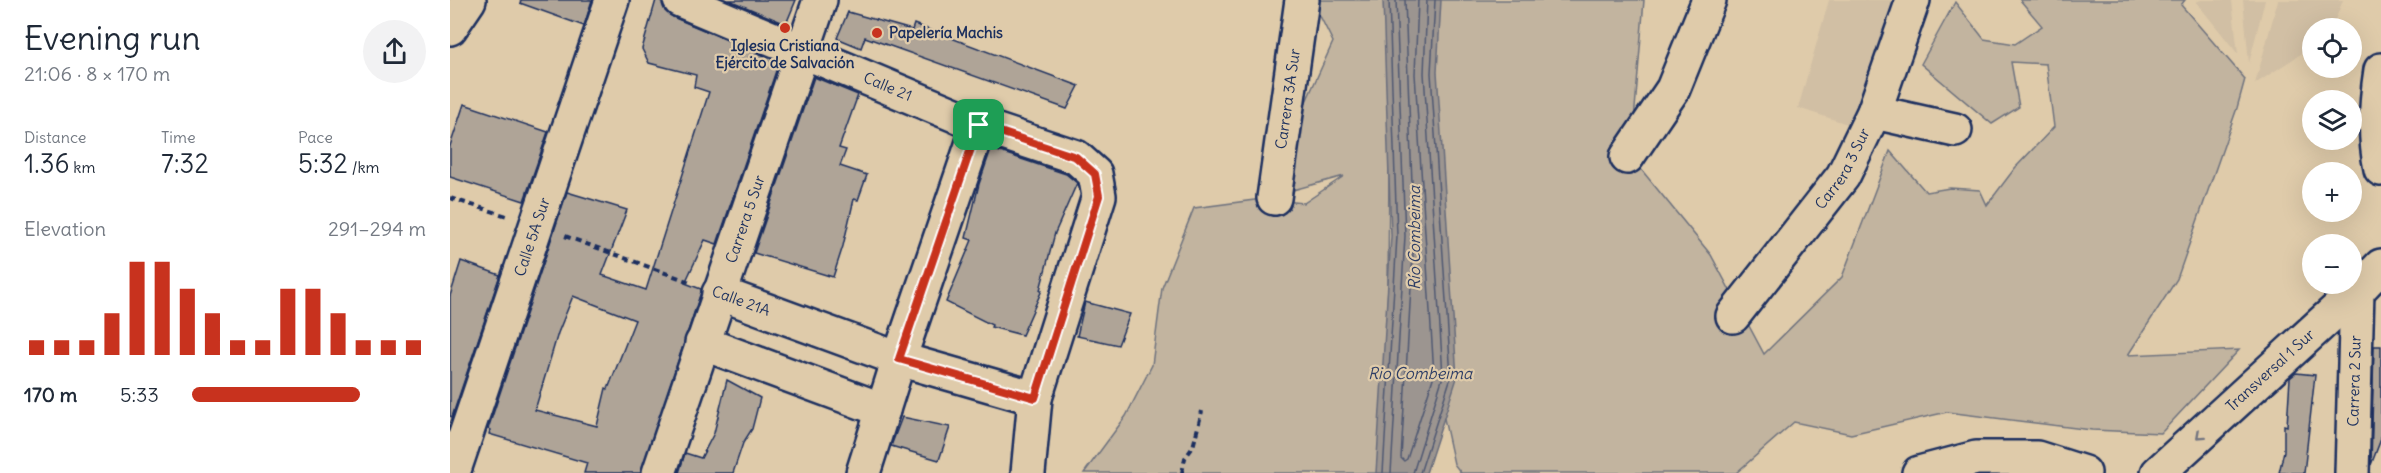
<!DOCTYPE html>
<meta charset="utf-8">
<style>
:root{--surface:#fff;--page:#f2f2f3;--text:#1f2937;--muted:#747a83;--accent:#c8321e}
body{margin:0;font-family:Delius,sans-serif;background:var(--page);color:var(--text);height:100vh;display:flex;flex-direction:column;font-size:22px;white-space:nowrap}
*{box-sizing:border-box;margin:0}
p{font-size:20px;color:var(--muted)}
.icon{flex:none;width:33px;height:33px;fill:none;stroke:currentColor;stroke-width:2;stroke-linecap:round;stroke-linejoin:round}
.map{position:relative;flex:1;overflow:hidden}
.drawer{display:flex;flex-direction:column;background:var(--surface);width:450px}
.drawer>*{flex:none}
.buttons{position:absolute;left:1852px;top:18px;display:grid;gap:12px}
.buttons a{display:grid;place-items:center;width:60px;height:60px;border-radius:50%;background:var(--surface);box-shadow:0 6px 24px #0002;font-size:30px}
.pin{position:absolute;display:grid;place-items:center;width:51px;height:51px;color:#fff;margin:-26px;border-radius:12px;box-shadow:0 3px 9px #0006}
.round{display:grid;place-items:center;flex:none;width:63px;height:63px;border-radius:32px;background:var(--page)}
.head{display:flex;align-items:center;justify-content:space-between;height:102px;padding:0 24px}
h1{font-size:33px;font-weight:600;line-height:45px}
.stats{display:grid;grid-template-columns:repeat(3,1fr);gap:9px;height:102px;padding:6px 24px}
.stats div{display:grid;align-content:center}
.stats b{font-size:26px;font-weight:600}
.stats small{font-size:16px;font-weight:400}
.stats p{font-size:16px}
.chart{height:168px;padding:12px 24px}
.chart p{display:flex;justify-content:space-between}
.chart svg{width:100%;height:108px;margin-top:6px;stroke:var(--accent);stroke-width:6}
ul{padding:0 24px;list-style:none;font-size:20px}
li{display:grid;grid-template-columns:96px 72px 1fr;align-items:center;height:45px}
li i{height:15px;border-radius:8px;background:var(--accent)}
main{display:flex;flex:1;min-height:0}
.map>svg:first-child{display:block}
.built{fill:#d1bfa4}
.green{fill:#c2b49f;stroke:#6e727e;stroke-width:1.5;fill-rule:evenodd}
.water{fill:#9c9590;stroke:#686c7c;stroke-width:1.5}
.lines{fill:none;stroke-linecap:round;stroke-linejoin:round}
.shore{stroke:#4f5872;stroke-width:1.5}
.building{fill:#afa497;stroke:#1b2f5e;stroke-width:1.5;fill-rule:evenodd}
.street-casing{stroke:#1b2f5e;stroke-width:38}
.secondary-casing{stroke:#1b2f5e;stroke-width:38}
.primary-casing{stroke:#1b2f5e;stroke-width:38}
.path{stroke:#1b2f5e;stroke-width:4;stroke-dasharray:6 4.5;stroke-linecap:butt}
.street{stroke:#dfcbaa;stroke-width:33}
.secondary{stroke:#dfcbaa;stroke-width:33}
.primary{stroke:#dfcbaa;stroke-width:33}
.oneway{stroke:#737580}
.route-casing{stroke:#fff;stroke-width:12}
.route{stroke:#c8321e;stroke-width:8}
.poi-dot{fill:#c8321e;stroke:#dfcbaa;stroke-width:2}
.labels{text-anchor:middle;stroke-width:4.5;stroke-linejoin:round;paint-order:stroke}
.poi-label{font-size:15px;font-weight:bold;fill:#1b2f5e;stroke:#dfcbaa;text-anchor:start}
.street-label{font-size:15px;fill:#1b2f5e;stroke:#dfcbaa}
.water-label{font-size:16px;font-style:italic;fill:#2e3e66;stroke:#dfcbaa}
</style>
<main>
<section class="drawer">
<div class="head"><div><h1>Evening run</h1><p>21:06 · 8 × 170 m</p></div><a class="round"><svg class="icon" aria-label="share" viewBox="0 0 24 24"><path d="M12 15V3M7 8l5-5 5 5M5 13v7h14v-7"/></svg></a></div>
<div class="stats">
<div><p>Distance</p><b>1.36<small> km</small></b></div>
<div><p>Time</p><b>7:32</b></div>
<div><p>Pace</p><b>5:32<small> /km</small></b></div>
</div>
<div class="chart"><p><span>Elevation</span>291–294 m</p>
<svg viewBox="0 0 160 44" preserveAspectRatio="none"><path d="M5 44V38M15 44V38M25 44V38M35 44V27M45 44V6M55 44V6M65 44V17M75 44V27M85 44V38M95 44V38M105 44V17M115 44V17M125 44V27M135 44V38M145 44V38M155 44V38"/></svg>
</div>
<ul>
<li><b>170 m</b>5:33<i style="width:72%"></i></li>
</ul>
</section>
<div class="map">
<svg width="1931" height="473" viewBox="0 0 1931 473">
<rect width="100%" height="100%" fill="#dfcbaa"/>
<filter id="ink" filterUnits="userSpaceOnUse"><feTurbulence type="fractalNoise" baseFrequency=".0167" numOctaves="2"/><feDisplacementMap in="SourceGraphic" scale="12" xChannelSelector="R" yChannelSelector="G"/><feConvolveMatrix kernelMatrix="1 2 1 2 8 2 1 2 1" color-interpolation-filters="sRGB"/></filter>
<g filter="url(#ink)">
<g class="built">
<polygon points="1379,0 1447,0 1410,128 1348,108"/>
<polygon points="1751,0 1782,0 1788,54 1746,2"/>
<polygon points="1793,0 1815,0 1799,63"/>
<polygon points="1828,0 1893,0 1882,28 1863,28 1863,46 1805,84"/>
</g>
<path class="green" d="M862,0h332l-13,157 80,98 53,99 78,-77 48,-126 36,41 24,-4 30,2 7,15 28,-37 39,-41 -8,-63 -35,-2 8,45 -27,17 -71,-60 34,-62 29,37 31,5 27,-18 -22,-26h165l-4,5 64,74 -8,29 -60,171 -49,76 111,-5 -78,83 -69,-3 -145,-18 -96,22 -57,-12 -58,51h-275l-7,-9 -65,-296 -1,118 -8,187h-296l42,-57 26,-51 10,-77 32,-80 68,-9 71,-157zM894,176l-40,27 -40,-4v-1z"/>
<polygon class="water" points="933,0 991,0 987,72 1007,378 976,473 926,473 941,236"/>
<g class="lines">
<g class="shore">
<polyline points="955,0 964,236 951,458 954,461 957,459 984,375 965,74 968,0"/>
<polyline points="933,473 947,236 939,0"/>
<polyline points="941,473 955,236 946,0"/>
<polyline points="963,473 993,376 974,73 977,0"/>
<polyline points="970,473 1001,377 981,73 985,0"/>
</g>
</g>
<g class="building">
<polygon points="71,0 142,0 134,26 70,3"/>
<path d="M206,0h6l3,11 8,6 99,42 -1,3 7,3 -61,179 -12,-4 -20,43 16,6v3l-60,181h-57l3,-10 -98,-29 1,-4 -2,-1 79,-237 60,18 -25,65 44,15 63,-198 -15,-5 2,-12 -47,-12 -7,-14zM123,296l62,24 -27,69 -2,-1 -9,38 -62,-16 23,-77z"/>
<polygon points="279,0 346,0 336,24"/>
<polygon points="398,12 462,30 464,24 629,86 617,109 415,37 411,48 387,38"/>
<polygon points="364,77 408,95 389,148 396,150 390,166 417,175 408,200 404,199 393,246 383,277 304,253"/>
<polygon points="14,104 98,132 74,201 0,177 0,146"/>
<polygon points="541,149 616,174 627,183 605,233 590,290 592,290 572,335 541,327 542,325 496,302 522,240 516,238 529,184"/>
<polygon points="11,261 50,275 2,417 0,416 0,296"/>
<polygon points="635,302 680,314 668,345 627,336"/>
<polygon points="1924,346 1931,346 1931,439 1921,465"/>
<polygon points="1846,373 1865,375 1854,473 1829,473 1834,451 1834,425 1837,426 1840,378"/>
<polygon points="277,380 310,398 302,429 293,443 283,473 229,473 235,453 251,458 264,433"/>
<polygon points="452,417 500,427 489,460 441,446"/>
</g>
<g class="lines">
<defs>
<g id="street">
<path id="s1" d="M230,0l299,125 97,32 19,17 4,22 -64,202 -7,75"/>
<polyline points="0,28 19,0"/>
<polyline points="1424,112 1505,130"/>
<polyline points="1177,157 1223,89 1259,0"/>
<path id="s2" d="M824,198l28,-198"/>
<polyline points="269,293 449,359 585,398"/>
<path id="s3" d="M1283,316l110,-140 31,-64 39,-112"/>
<polyline points="252,343 433,410"/>
<path id="s4" d="M3,473l159,-473"/>
<path id="s5" d="M209,473l161,-473"/>
<polyline points="413,473 449,359 529,125"/>
<polyline points="1469,473 1526,458 1587,458 1634,473"/>
<path id="s6" d="M1902,473l5,-182"/>
</g>
<g id="secondary">
<path id="s7" d="M1708,473l199,-182 24,-25"/>
</g>
<path id="primary" d="M1931,70c-5,32 -7,67 0,99"/>
</defs>
<use href="#street" class="street-casing"/>
<use href="#secondary" class="secondary-casing"/>
<use href="#primary" class="primary-casing"/>
<g class="path">
<polyline points="0,198 57,216"/>
<polyline points="115,236 240,282"/>
<polyline points="732,473 735,458 743,447 752,411"/>
</g>
<use href="#street" class="street"/>
<use href="#secondary" class="secondary"/>
<use href="#primary" class="primary"/>
</g>
<defs><path id="oneway-chevron" d="M-2-3.5L2.5 0L-2 3.5" fill="none" stroke-width="1.6" stroke-linecap="round" stroke-linejoin="round" transform="scale(1.5)"/></defs>
<use class="oneway" href="#oneway-chevron" transform="translate(1750 435) rotate(138)"/>
</g>
<g class="lines" filter="url(#ink)">
<defs>
<polygon id="route" points="529,125 626,157 645,174 649,196 585,398 449,359"/>
</defs>
<use href="#route" class="route-casing"/>
<use href="#route" class="route"/>
</g>
<g class="poi-dot">
<circle cx="335" cy="28" r="6"/>
<circle cx="427" cy="33" r="6"/>
</g>
<g class="labels">
<g class="poi-label">
<text x="439" y="38">Papelería Machis</text>
<text x="335" y="51" text-anchor="middle">Iglesia Cristiana<tspan x="335" dy="17">Ejército de Salvación</tspan></text>
</g>
<g class="street-label">
<text dy="5" stroke="none"><textPath href="#s1" startOffset="225">Calle 21</textPath></text>
<text dy="5" stroke="none"><textPath href="#s2" startOffset="100">Carrera 3A Sur</textPath></text>
<text dy="5" stroke="none"><textPath href="#s3" startOffset="184">Carrera 3 Sur</textPath></text>
<text dy="5" stroke="none"><textPath href="#s5" startOffset="268">Carrera 5 Sur</textPath></text>
<text dy="5" stroke="none"><textPath href="#s4" startOffset="249">Calle 5A Sur</textPath></text>
<text transform="translate(291 301) rotate(20)" y="5">Calle 21A</text>
<text dy="5" stroke="none"><textPath href="#s7" startOffset="152">Transversal 1 Sur</textPath></text>
<text dy="5" stroke="none"><textPath href="#s6" startOffset="92">Carrera 2 Sur</textPath></text>
</g>
<g class="water-label">
<text transform="translate(964 238) rotate(-90)" y="6">Río Combeima</text>
<text x="970" y="379">Rio Combeima</text>
</g>
</g>
</svg>
<div class="buttons">
<a><svg class="icon" aria-label="locate" viewBox="0 0 24 24"><circle cx="12" cy="12" r="6"/><path d="M12 2v4M12 18v4M2 12h4M18 12h4"/></svg></a>
<a><svg class="icon" aria-label="layers" viewBox="0 0 24 24"><path d="M12 4l9 5-9 5-9-5zM3 14l9 5 9-5"/></svg></a>
<a>+</a>
<a>−</a>
</div>
<div class="pin" style="left:529px;top:125px;background:#1e9e55"><svg class="icon" aria-label="arrive" viewBox="0 0 24 24"><path d="M6 21V4h12l-3 4 3 4H6"/></svg></div>
</div>
</main>
